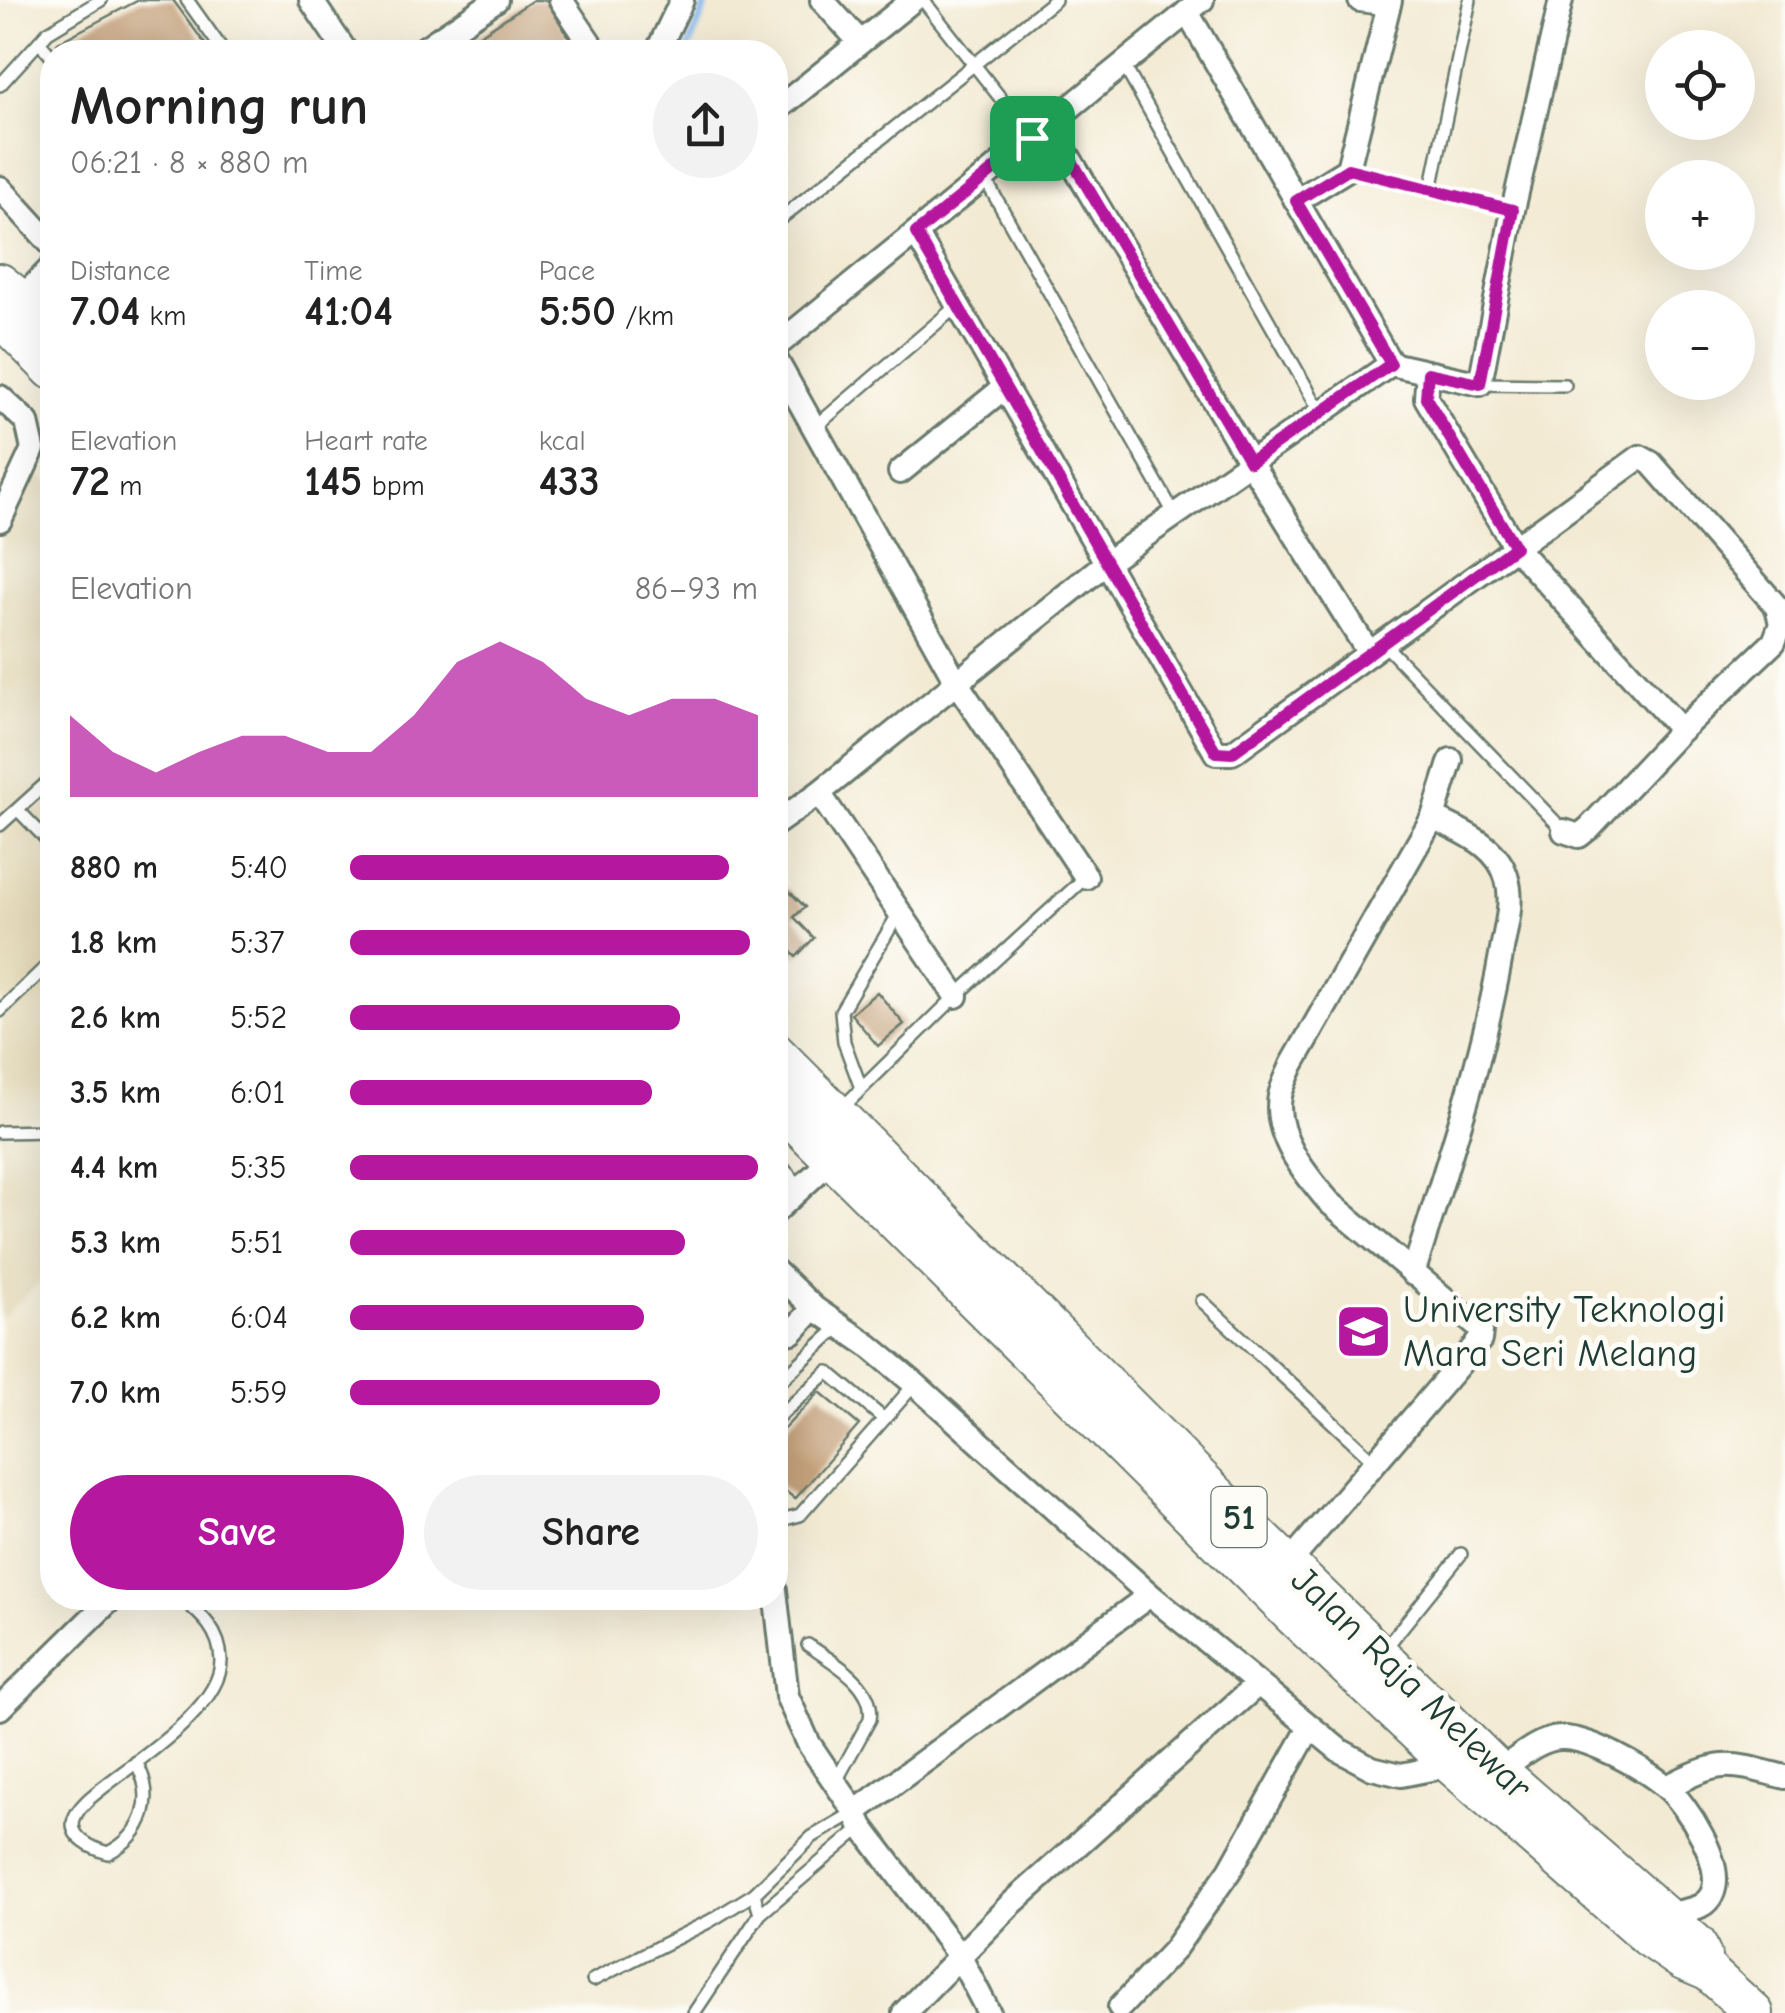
<!DOCTYPE html>
<meta charset="utf-8">
<style>
:root{--surface:#fff;--page:#f2f2f2;--text:#222;--muted:#767676;--accent:#b5179e}
body{margin:0;font-family:"Comic Neue",sans-serif;background:var(--page);color:var(--text);height:100vh;display:flex;flex-direction:column;font-size:38px;white-space:nowrap}
*{box-sizing:border-box;margin:0}
p{font-size:32px;color:var(--muted)}
.icon{flex:none;width:55px;height:55px;fill:none;stroke:currentColor;stroke-width:2;stroke-linecap:round;stroke-linejoin:round}
.map{position:relative;flex:1;overflow:hidden}
.panel{position:absolute;left:40px;top:40px;width:748px;height:1570px;display:flex;flex-direction:column;background:var(--surface);border-radius:40px;box-shadow:0 10px 40px #0002}
.panel>*{flex:none}
.tools{position:absolute;left:1645px;top:30px;display:grid;gap:20px}
.tools a{display:grid;place-items:center;width:110px;height:110px;border-radius:50%;background:var(--surface);box-shadow:0 10px 40px #0002;font-size:50px}
.pin{position:absolute;display:grid;place-items:center;width:85px;height:85px;color:#fff;margin:-42px;border-radius:20px;box-shadow:0 5px 15px #0006}
.round{display:grid;place-items:center;flex:none;width:105px;height:105px;border-radius:52px;background:var(--page)}
.head{display:flex;align-items:center;justify-content:space-between;height:170px;padding:0 30px}
h1{font-size:55px;font-weight:800;line-height:75px}
.metrics{display:grid;grid-template-columns:repeat(3,1fr);gap:15px;height:170px;padding:10px 30px}
.metrics div{display:grid;align-content:center}
.metrics b{font-size:42px;font-weight:800}
.metrics small{font-size:28px;font-weight:400}
.metrics p{font-size:28px}
.chart{height:280px;padding:20px 30px}
.chart p{display:flex;justify-content:space-between}
.chart svg{width:100%;height:180px;margin-top:10px;fill:var(--accent);opacity:.7}
.button{display:flex;gap:20px;margin-top:auto;padding:20px 30px}
.button a{flex:1;height:115px;border-radius:60px;background:var(--accent);color:#fff;font-size:40px;font-weight:800;line-height:115px;text-align:center}
.button a+a{background:var(--page);color:var(--text)}
ul{padding:0 30px;list-style:none;font-size:32px}
li{display:grid;grid-template-columns:160px 120px 1fr;align-items:center;height:75px}
li i{height:25px;border-radius:12px;background:var(--accent)}
.map>svg:first-child{display:block}
.built{fill:#e5daba}
.lines{fill:none;stroke-linecap:round;stroke-linejoin:round}
.stream{stroke:#81bcf3;stroke-width:6}
.building{fill:#c5a17c}
.service-casing{stroke:#697a6c;stroke-width:16}
.minor-casing{stroke:#697a6c;stroke-width:28}
.trunk-casing{stroke:#697a6c;stroke-width:42}
.service{stroke:#fff;stroke-width:11}
.minor{stroke:#fff;stroke-width:22}
.trunk{stroke:#fff;stroke-width:38}
.route-casing{stroke:#fff;stroke-width:20}
.route{stroke:#b5179e;stroke-width:12}
.labels{text-anchor:middle;stroke-width:10;stroke-linejoin:round;paint-order:stroke}
.shield{fill:#fdfcf7;stroke:#62766e;stroke-width:2.5}
.shield-label{font-size:35px;font-weight:bold;fill:#1f3d34}
.poi-label{font-size:38px;fill:#1f3d34;stroke:#fdfcf7;text-anchor:start}
.street-label{font-size:38px;fill:#1f3d34;stroke:#fdfcf7}
</style>
<div class="map">
<svg width="1785" height="2013" viewBox="0 0 1785 2013">
<rect width="100%" height="100%" fill="#fdfcf7"/>
<filter id="ink" filterUnits="userSpaceOnUse"><feTurbulence type="fractalNoise" baseFrequency=".01" numOctaves="2"/><feDisplacementMap in="SourceGraphic" scale="20" xChannelSelector="R" yChannelSelector="G"/><feConvolveMatrix kernelMatrix="1 2 1 2 8 2 1 2 1" color-interpolation-filters="sRGB"/></filter>
<filter id="wash" filterUnits="userSpaceOnUse"><feTurbulence type="fractalNoise" baseFrequency=".0048" numOctaves="4" result="noise"/><feDisplacementMap in="SourceGraphic" scale="40" xChannelSelector="R" yChannelSelector="G"/><feGaussianBlur stdDeviation="2.25" result="paint"/><feColorMatrix in="noise" values="0 0 0 0 0 0 0 0 0 0 0 0 0 0 0 0 0 1.4 0 .05"/><feComposite in="paint" operator="in"/></filter>
<g filter="url(#wash)">
<rect width="100%" height="100%" fill="#f3ead3"/>
<polygon class="built" points="31,466 52,488 52,1271 0,1319 0,533"/>
<g class="lines">
<polyline class="stream" points="687,52 708,0"/>
</g>
<g id="blocks">
<g class="building">
<polygon points="139,0 173,0 211,52 67,52 57,43"/>
<polygon points="533,0 546,0 578,52 454,52"/>
<polygon points="785,887 805,907 794,917 814,938 796,957 775,935 775,897"/>
<polygon points="877,992 904,1024 878,1046 851,1014"/>
<polygon points="820,1392 859,1425 795,1499 775,1482 775,1438"/>
</g>
</g>
</g>
<g filter="url(#ink)">
<use href="#blocks" fill-opacity="0" stroke="#697a6c" stroke-width="2.5"/>
<g class="lines">
<defs>
<g id="service">
<polyline points="187,0 224,52"/>
<polyline points="923,0 1032,138"/>
<polyline points="39,42 52,57"/>
<polyline points="1123,64 1321,413"/>
<polyline points="0,85 48,32 101,0"/>
<polyline points="1348,169 1513,210"/>
<polyline points="984,177 1175,515"/>
<polyline points="1431,190 1470,0"/>
<polyline points="775,223 1055,0"/>
<polyline points="1480,384 1565,385"/>
<polyline points="814,428 958,305"/>
<polyline points="1383,643 1564,831"/>
<polyline points="18,810 52,845"/>
<polyline points="0,825 52,778"/>
<polyline points="0,1011 52,961"/>
<polyline points="861,1088 844,1042 841,1011 899,913"/>
<polyline points="841,1109 956,996 1086,877"/>
<polyline points="0,1132 52,1131"/>
<polyline points="775,1160 802,1188"/>
<polyline points="1202,1301 1375,1462"/>
<polyline points="775,1386 840,1326"/>
<polyline points="775,1420 828,1372 884,1419"/>
<polyline points="775,1511 785,1519 800,1515 915,1384"/>
<path d="M808,1645c25,17 68,40 62,74l-35,64"/>
<polyline points="1383,1651 1461,1554"/>
<path d="M136,1762c20,36 9,72 -28,91 -14,-4 -40,-15 -34,-34 5,-14 21,-25 31,-33 34,-27 117,-79 116,-126 -1,-29 -19,-45 -40,-62"/>
<polyline points="760,1914 754,1894 812,1837 855,1812"/>
<polyline points="593,1980 710,1921 754,1894"/>
<polyline points="694,2013 760,1914 862,1827"/>
</g>
<g id="minor">
<polyline points="311,0 346,52"/>
<polyline points="561,0 596,52"/>
<polyline points="822,0 860,42"/>
<polyline points="1360,0 1389,4"/>
<polyline points="1187,12 1391,364 1480,384 1513,210 1561,0"/>
<polyline points="419,52 496,0"/>
<polyline points="657,52 682,0"/>
<polyline points="775,111 913,0"/>
<polyline points="1049,124 1250,462 1369,653"/>
<polyline points="0,188 52,245"/>
<polyline points="1296,201 1348,169 1390,0"/>
<polyline points="916,233 1216,753 1232,753 1640,457 1651,463 1777,607 1781,624 1774,642 1681,730 1589,828 1579,836 1564,831"/>
<polyline points="13,307 52,267"/>
<polyline points="775,347 1202,0"/>
<polyline points="775,358 957,683 1086,877"/>
<polyline points="1428,373 1426,398 1515,547 1681,730"/>
<polyline points="0,397 27,422 33,449 0,520"/>
<polyline points="900,472 1005,387"/>
<polyline points="819,793 956,996"/>
<polyline points="775,824 819,793 1106,563 1391,364"/>
<polyline points="775,1212 833,1158"/>
<polyline points="775,1271 814,1308 868,1345 915,1384 1150,1595 1339,1750 1372,1768 1401,1775 1451,1765 1455,1760"/>
<path d="M1413,1274c33,-106 69,-210 88,-319 4,-25 13,-52 6,-76 -9,-35 -46,-47 -74,-62"/>
<polyline points="775,1328 783,1333 792,1332 814,1308"/>
<path d="M1286,1572l2,-8 192,-224 1,-9 -4,-5 -148,-124c-24,-28 -56,-67 -49,-106 2,-10 8,-21 12,-31l141,-248 18,-57"/>
<polyline points="775,1590 787,1696 809,1744 855,1812 1150,1595"/>
<polyline points="0,1708 112,1598"/>
<path d="M1499,1771c18,-12 39,-32 61,-33 28,-2 83,30 105,48 22,18 61,80 47,108 -11,22 -38,12 -52,29"/>
<path d="M1667,1787c54,-28 60,-25 118,-10"/>
<polyline points="855,1812 862,1827 960,1957 989,2013"/>
<polyline points="1120,2007 1173,1951 1230,1870 1310,1727"/>
<polyline points="904,2013 1010,1905 1258,1684"/>
</g>
<g id="trunk">
<polyline points="0,283 52,325"/>
<polyline points="0,317 52,370"/>
<polyline points="775,1052 1219,1497 1499,1771 1697,1944 1702,1956"/>
<polyline points="775,1102 1295,1618 1451,1765 1648,1937 1683,1961 1709,1972 1754,2013"/>
</g>
</defs>
<use href="#service" class="service-casing"/>
<use href="#minor" class="minor-casing"/>
<use href="#trunk" class="trunk-casing"/>
<use href="#service" class="service"/>
<use href="#minor" class="minor"/>
<use href="#trunk" class="trunk"/>
</g>
</g>
<g class="lines" filter="url(#ink)">
<defs>
<polygon id="route" points="1050,124 1250,462 1391,364 1296,201 1348,169 1513,210 1480,384 1428,373 1426,398 1515,547 1232,753 1216,752 916,233"/>
</defs>
<use href="#route" class="route-casing"/>
<use href="#route" class="route"/>
</g>
<defs>
<symbol id="university-square" viewBox="-11 -11 22 22"><rect x="-9" y="-9" width="18" height="18" rx="4" fill="#b5179e" stroke="#fdfcf7"/><path d="M0-5L7-2L0 1L-7-2ZM-4 1L0 2.5L4 1V4Q0 6-4 4Z" fill="#fff"/></symbol>
</defs>
<g fill-rule="evenodd">
<use href="#university-square" x="1332" y="1300" width="63" height="63"/>
</g>
<g class="labels">
<rect class="shield" x="1211.5" y="1487" width="55" height="60" rx="8"/>
<g class="shield-label">
<text x="1239" y="1529">51</text>
</g>
<g class="poi-label">
<text x="1403" y="1322">University Teknologi<tspan x="1403" dy="44">Mara Seri Melang</tspan></text>
</g>
<g class="street-label">
<text transform="translate(1412 1683) rotate(44)" y="13">Jalan Raja Melewar</text>
</g>
</g>
</svg>
<div class="tools">
<a><svg class="icon" aria-label="locate" viewBox="0 0 24 24"><circle cx="12" cy="12" r="6"/><path d="M12 2v4M12 18v4M2 12h4M18 12h4"/></svg></a>
<a>+</a>
<a>−</a>
</div>
<div class="pin" style="left:1032px;top:138px;background:#1e9e55"><svg class="icon" aria-label="arrive" viewBox="0 0 24 24"><path d="M6 21V4h12l-3 4 3 4H6"/></svg></div>
<section class="panel">
<div class="head"><div><h1>Morning run</h1><p>06:21 · 8 × 880 m</p></div><a class="round"><svg class="icon" aria-label="share" viewBox="0 0 24 24"><path d="M12 15V3M7 8l5-5 5 5M5 13v7h14v-7"/></svg></a></div>
<div class="metrics">
<div><p>Distance</p><b>7.04<small> km</small></b></div>
<div><p>Time</p><b>41:04</b></div>
<div><p>Pace</p><b>5:50<small> /km</small></b></div>
</div>
<div class="metrics">
<div><p>Elevation</p><b>72<small> m</small></b></div>
<div><p>Heart rate</p><b>145<small> bpm</small></b></div>
<div><p>kcal</p><b>433</b></div>
</div>
<div class="chart"><p><span>Elevation</span>86–93 m</p>
<svg viewBox="0 0 160 44" preserveAspectRatio="none"><path d="M0 44V24L10 33L20 38L30 33L40 29L50 29L60 33L70 33L80 24L90 11L100 6L110 11L120 20L130 24L140 20L150 20L160 24V44z"/></svg>
</div>
<ul>
<li><b>880 m</b>5:40<i style="width:93%"></i></li>
<li><b>1.8 km</b>5:37<i style="width:98%"></i></li>
<li><b>2.6 km</b>5:52<i style="width:81%"></i></li>
<li><b>3.5 km</b>6:01<i style="width:74%"></i></li>
<li><b>4.4 km</b>5:35<i style="width:100%"></i></li>
<li><b>5.3 km</b>5:51<i style="width:82%"></i></li>
<li><b>6.2 km</b>6:04<i style="width:72%"></i></li>
<li><b>7.0 km</b>5:59<i style="width:76%"></i></li>
</ul>
<div class="button"><a>Save</a><a>Share</a></div>
</section>
</div>
